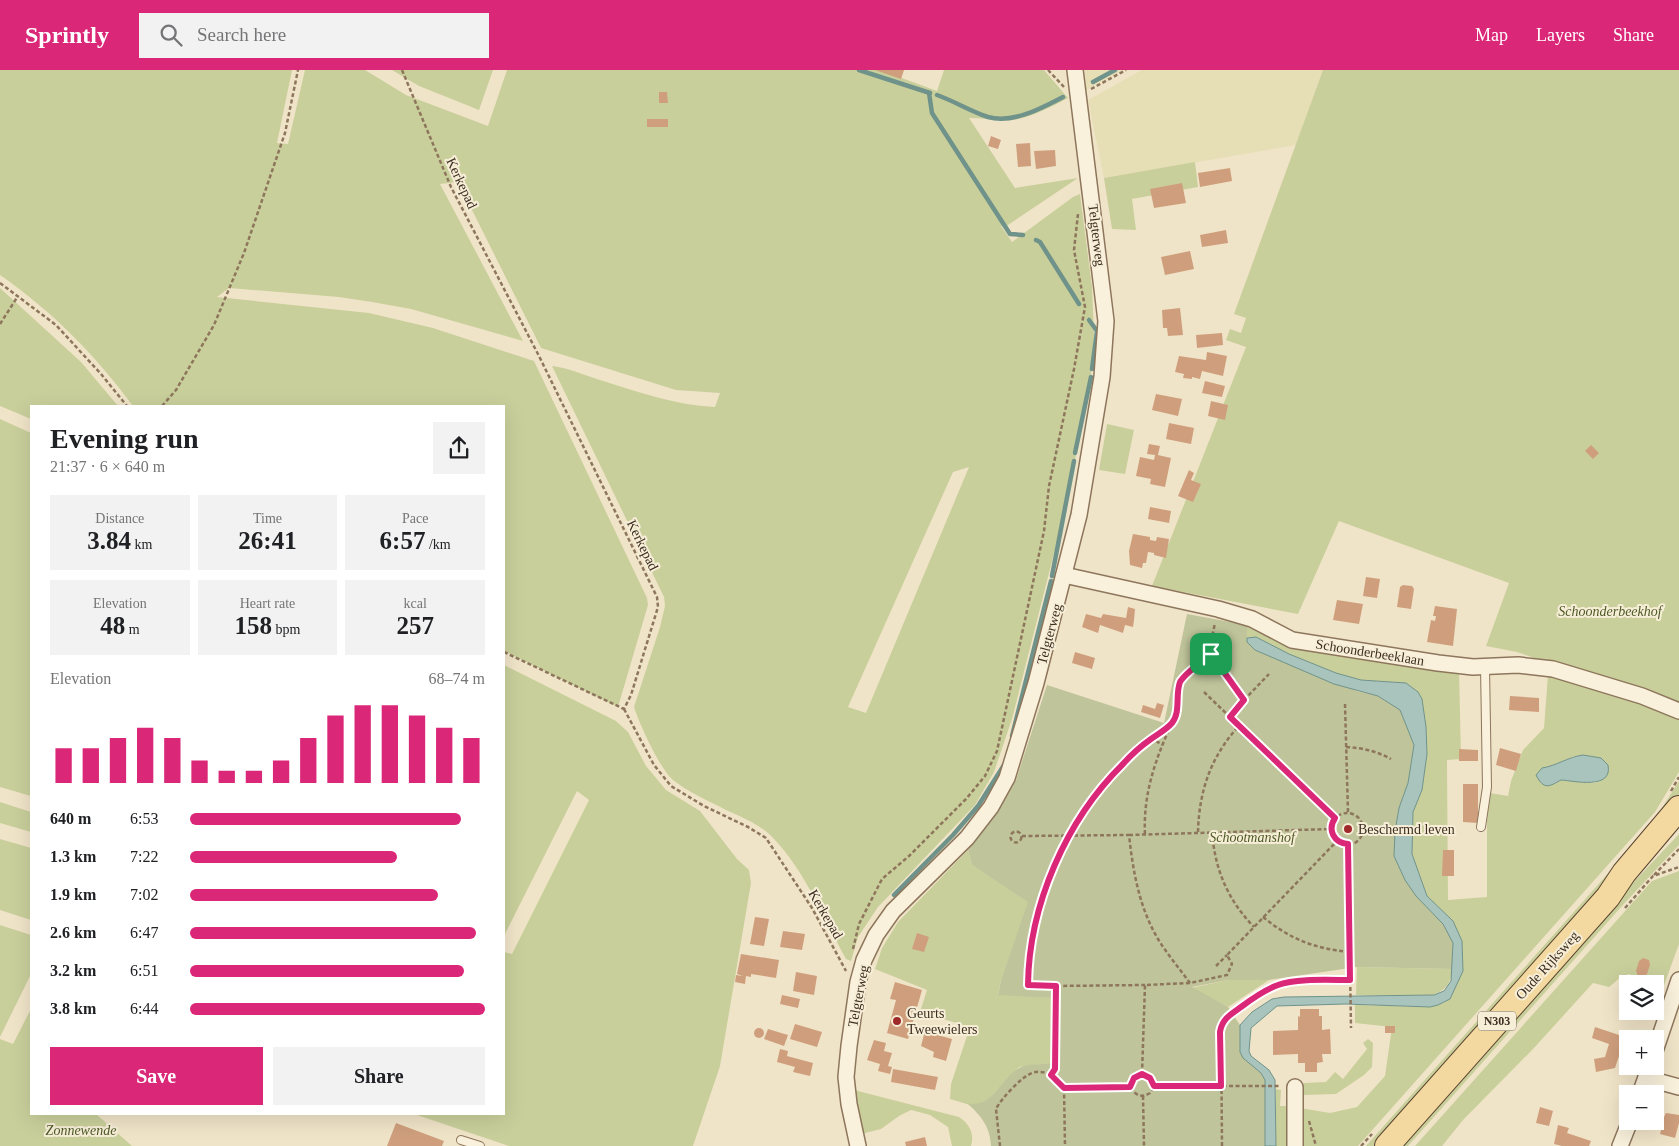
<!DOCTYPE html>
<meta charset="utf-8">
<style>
:root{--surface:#fff;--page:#f2f2f2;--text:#202124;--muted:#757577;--accent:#db2777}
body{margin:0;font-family:Georgia,serif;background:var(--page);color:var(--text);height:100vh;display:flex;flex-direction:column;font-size:19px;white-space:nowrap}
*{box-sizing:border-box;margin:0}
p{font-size:16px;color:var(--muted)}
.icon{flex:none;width:28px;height:28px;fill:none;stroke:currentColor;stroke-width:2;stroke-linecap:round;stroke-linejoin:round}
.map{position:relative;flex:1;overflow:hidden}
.side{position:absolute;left:30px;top:335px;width:475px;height:710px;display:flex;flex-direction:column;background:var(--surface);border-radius:0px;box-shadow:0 5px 20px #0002}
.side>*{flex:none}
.fabs{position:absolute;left:1619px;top:905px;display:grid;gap:10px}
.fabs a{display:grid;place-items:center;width:45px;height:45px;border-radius:0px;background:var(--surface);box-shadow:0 5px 20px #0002;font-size:25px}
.pin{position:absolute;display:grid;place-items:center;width:42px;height:42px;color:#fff;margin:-21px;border-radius:10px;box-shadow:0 2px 8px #0006}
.round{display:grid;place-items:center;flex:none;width:52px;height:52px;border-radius:0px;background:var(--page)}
.summary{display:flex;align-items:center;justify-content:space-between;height:85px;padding:0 20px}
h1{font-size:28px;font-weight:700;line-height:38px}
.stats{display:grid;grid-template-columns:repeat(3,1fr);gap:8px;height:85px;padding:5px 20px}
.stats div{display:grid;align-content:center;border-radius:0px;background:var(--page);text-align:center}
.stats b{font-size:25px;font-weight:700}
.stats small{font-size:14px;font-weight:400}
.stats p{font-size:14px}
.chart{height:140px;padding:10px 20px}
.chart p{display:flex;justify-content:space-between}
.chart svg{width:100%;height:90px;margin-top:5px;stroke:var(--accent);stroke-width:6}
.cta{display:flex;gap:10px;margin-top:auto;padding:10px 20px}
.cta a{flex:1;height:58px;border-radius:0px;background:var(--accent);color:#fff;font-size:20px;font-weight:700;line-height:58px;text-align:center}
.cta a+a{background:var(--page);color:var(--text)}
ul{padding:0 20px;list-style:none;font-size:16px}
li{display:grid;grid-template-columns:80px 60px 1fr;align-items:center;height:38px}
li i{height:12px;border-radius:6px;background:var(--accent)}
header{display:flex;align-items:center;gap:30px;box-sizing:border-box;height:70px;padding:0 25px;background:var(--accent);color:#fff}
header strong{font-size:24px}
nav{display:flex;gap:28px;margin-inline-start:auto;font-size:18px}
.search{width:350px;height:45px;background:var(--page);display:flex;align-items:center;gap:12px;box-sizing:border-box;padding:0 18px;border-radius:0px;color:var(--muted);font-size:19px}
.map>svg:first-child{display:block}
.farmland{fill:#e6deb5}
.green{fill:#c9cf9b;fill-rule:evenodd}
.cemetery{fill:#bfc49a}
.water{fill:#a9c4bc;stroke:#6f938a}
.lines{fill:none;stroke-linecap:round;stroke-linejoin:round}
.stream{stroke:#6f938a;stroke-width:4.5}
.building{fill:#cf9f7d}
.lane-casing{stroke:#8d765c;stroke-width:10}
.street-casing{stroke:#8d765c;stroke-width:18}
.primary-casing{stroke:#5b4430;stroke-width:26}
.path{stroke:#8d765c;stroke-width:2.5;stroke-dasharray:4 2.5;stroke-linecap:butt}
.lane{stroke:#faf1dc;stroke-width:8}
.street{stroke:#faf1dc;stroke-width:15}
.primary{stroke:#f3d9a0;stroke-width:24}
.route-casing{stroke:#fff;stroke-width:10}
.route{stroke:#db2777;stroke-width:6}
.poi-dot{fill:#9e2a2b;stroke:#f7eed8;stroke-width:2}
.labels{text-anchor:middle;stroke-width:4;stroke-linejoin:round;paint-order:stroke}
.shield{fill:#f7eed8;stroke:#756857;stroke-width:1}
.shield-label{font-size:12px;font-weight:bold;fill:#3d2e20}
.street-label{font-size:14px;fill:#3d2e20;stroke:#f7eed8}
.park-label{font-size:14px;font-style:italic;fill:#4d5a26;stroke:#f7eed8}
.poi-label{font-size:14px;fill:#3d2e20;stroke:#f7eed8;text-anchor:start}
</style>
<header>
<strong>Sprintly</strong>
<div class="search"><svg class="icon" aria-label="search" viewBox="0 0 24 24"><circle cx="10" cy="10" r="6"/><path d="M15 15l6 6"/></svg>Search here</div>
<nav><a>Map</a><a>Layers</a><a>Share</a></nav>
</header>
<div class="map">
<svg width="1679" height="1076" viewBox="0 0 1679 1076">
<rect width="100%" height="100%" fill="#f0e4c8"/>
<g class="farmland">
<polygon points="1085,0 1123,0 1086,20"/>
<polygon points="1142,0 1323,0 1296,75 1104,108 1088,30"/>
</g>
<g class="green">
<path d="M0,0h292l-15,73 11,1 17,-74h60l41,25 82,31 19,-56h373l57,21 7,-21h100l24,28c-17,9 -36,19 -55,22 -15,1 -30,-2 -44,-2l46,70 63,-10 -73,49 -4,-1 11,16 61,-45 7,-3 12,93 2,48 -3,39 -23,124 -56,221 -18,53 -19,33 -97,102 -20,30 -7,24 -5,-2c-21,-38 -41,-88 -72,-120 -13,-14 -30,-21 -48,-29 -15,-8 -40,-19 -53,-30 -13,-11 -34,-57 -39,-73l26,-80 5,-21 -1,-9 -112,-231c17,2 32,9 48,14 38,12 75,25 115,27l5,-14 -44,-3 -135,-42 -83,-166 -18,2 83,157 -112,-32 -39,-7 -33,-5 -110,-9 -12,9 152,16 64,15 101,33 113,237 1,7 -30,102 -114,-56v-245h-371c-37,-50 -81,-95 -133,-131zM969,397l-103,246 -18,-6 105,-235z"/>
<polygon points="392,0 493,0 479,40 419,16"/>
<polygon points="1323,0 1679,0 1679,637 1517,582 1486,576 1509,513 1339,451 1298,544 1152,516 1246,277 1226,270 1230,259 1241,263 1246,248 1234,244"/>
<polygon points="1195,92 1198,117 1132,129 1136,160 1112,159 1104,108"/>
<polygon points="0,218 81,292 118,336 31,336 31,349 0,336"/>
<polygon points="0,349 31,363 31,726 0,717"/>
<polygon points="1107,354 1134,360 1125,404 1099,400"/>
<path d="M1247,555l212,44 2,90 -14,1 1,140 39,-3v-77l3,-27 18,3 3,-15 12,-31 21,-22 4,-53 100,28 31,13v56l-24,40 -297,334h-58v-38l30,5 27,-6 28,-31 7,-49 -37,-4v-18l75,2 15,-5 17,-61 -9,-20 -26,-25 -15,-42 1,-42 9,-22 5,-36 -1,-27 -8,-35 -12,-9 -45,-3 -25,-7 -47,-19 -33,-17 -9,1zM1575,686l26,25 -7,2 -33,-3 -6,4 -13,-16 7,-1z"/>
<polygon points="504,595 616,651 628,662 646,696 666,720 700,741 737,789 749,800 751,813 720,996 693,1076 509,1076 414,1044 504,1044 504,882 512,884 589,730 577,721 504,866"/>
<polygon points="1679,711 1679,731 1377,1076 1366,1076 1651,755"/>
<polygon points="0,732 31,742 31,762 0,753"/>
<polygon points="1679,764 1679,775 1622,836 1408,1076 1397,1076 1426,1044 1449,1025 1484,986 1500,960 1627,819"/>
<polygon points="0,769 31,778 31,850 0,840"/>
<path d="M968,780l4,15 57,37 -28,78 -3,14 54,4c1,18 5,49 -2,65l-31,4 -30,31 -9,6 -10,1 -20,-6 1,-15 19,-57 -50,-15 7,-22 -52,-21 7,-21 16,-26z"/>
<polygon points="1679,801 1679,874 1663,918 1629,904 1621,907 1609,917 1593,913 1534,978 1463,1050 1442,1076 1415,1076 1652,811"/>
<polygon points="0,855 31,865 31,904 0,967"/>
<path d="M1357,897l95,2c-1,14 -5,20 -19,26h-77z"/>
<polygon points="1228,910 1269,910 1228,937 1191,918"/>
<polygon points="31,939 31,1044 96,1044 132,1076 0,1076 0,969 13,974"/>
<polygon points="1368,969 1373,973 1372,997 1364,1005 1336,1024 1303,1025 1304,1013 1326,1012 1335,1002 1343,1009 1367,979 1363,973"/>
<polygon points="1276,1019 1281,1020 1280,1036 1286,1036 1288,1076 1276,1076"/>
<path d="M854,1020l105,27c10,6 16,17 12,29h-19l-4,-19 -18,-12 -19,-5 -12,6 -18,13 -20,5 -5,-25z"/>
</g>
<path class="cemetery" d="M1187,544l60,11v17l110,49 21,5 22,14 14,35 -6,38 -9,25 -4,23 -1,25 55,77 4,10 -1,26 -95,-2 -88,13h-41l-36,7 36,20 12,18v27l21,21 4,7v66h-274c-1,-20 -10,-30 -24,-43 24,7 34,-25 52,-35 9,-5 21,-3 31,-5l2,-6v-59l-54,-3 3,-15 27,-78 -56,-37 -4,-15 25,-32 23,-38 31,-95 117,38z"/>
<g class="water">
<polygon points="1256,567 1289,584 1336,603 1361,610 1406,613 1418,622 1422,629 1426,657 1427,684 1422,720 1413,742 1412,784 1427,826 1453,851 1462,871 1463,901 1450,929 1438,935 1430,937 1345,934 1277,936 1251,958 1249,981 1251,986 1269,1000 1275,1010 1276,1076 1265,1076 1265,1010 1261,1003 1243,988 1240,982 1240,955 1252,942 1272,929 1284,927 1434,925 1444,921 1451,911 1453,873 1443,854 1416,826 1405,810 1394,786 1395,761 1399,738 1408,713 1414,675 1400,640 1378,626 1334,614 1255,580 1247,572 1247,568"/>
<path d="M1583,685l18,3 7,7c5,25 -33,16 -47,15 -11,6 -17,11 -25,-5l6,-7c14,-2 26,-11 41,-13z"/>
</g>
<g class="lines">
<g class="stream">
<polyline points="859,0 930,23"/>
<polyline points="1093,12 1115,0"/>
<polyline points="929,23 932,43 1010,164 1023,165"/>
<path d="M937,25c17,6 35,17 51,22 25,7 54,-9 75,-20"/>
<polyline points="1036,170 1040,172 1079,234"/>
<polyline points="1089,250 1097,261 1092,299"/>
<polyline points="1075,383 1091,307"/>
<polyline points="1052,506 1074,391"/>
<polyline points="1012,666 1051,511"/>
<polyline points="894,825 953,765 978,736 1004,695"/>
</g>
</g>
<g class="building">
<polygon points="875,0 904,0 901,9"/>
<polygon points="659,22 667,22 668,33 659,33"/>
<rect x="647" y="49" width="21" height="8"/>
<polygon points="991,66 1001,70 998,79 988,76"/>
<polygon points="1030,73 1031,96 1018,97 1016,74"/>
<polygon points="1055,80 1056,96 1036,99 1034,81"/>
<polygon points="1230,98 1232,111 1200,117 1198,103"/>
<polygon points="1182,113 1186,133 1154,138 1150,119"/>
<polygon points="1226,160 1228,173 1202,177 1200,165"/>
<polygon points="1190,181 1194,199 1165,205 1161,187"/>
<polygon points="1180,238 1183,265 1168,266 1167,258 1163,258 1162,240"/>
<polygon points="1222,263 1223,275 1197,278 1196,265"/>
<polygon points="1207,282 1227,286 1223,306 1202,301 1200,309 1192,307 1192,309 1183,308 1184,304 1175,302 1179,286 1206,290"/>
<polygon points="1205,311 1225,316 1222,327 1202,323"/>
<polygon points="1156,324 1182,329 1178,346 1152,340"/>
<polygon points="1211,331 1228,335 1225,350 1208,346"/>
<polygon points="1169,353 1194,358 1191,374 1166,369"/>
<polygon points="1149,374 1160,376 1158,385 1171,388 1165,417 1150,414 1151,409 1136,406 1140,387 1154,390 1155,385 1147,384"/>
<polygon points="1591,375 1599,383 1593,389 1585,381"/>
<polygon points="1189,400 1194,403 1191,410 1201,414 1193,432 1178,426"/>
<polygon points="1150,437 1171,441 1169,453 1148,449"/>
<polygon points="1133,464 1150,467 1150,470 1156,471 1157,467 1169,469 1166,488 1154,485 1154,483 1148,482 1146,493 1143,493 1142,498 1130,495 1129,481"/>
<polygon points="1366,507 1380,509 1377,528 1363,526"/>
<polygon points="1403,515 1412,516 1414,519 1411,539 1397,537 1400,517"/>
<polygon points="1337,530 1363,534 1359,554 1333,550"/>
<polygon points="1435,536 1457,539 1453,576 1427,572 1431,550 1435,551 1436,546 1433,546"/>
<polygon points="1128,537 1135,539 1134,550 1133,557 1125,555 1123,563 1100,555 1098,563 1082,557 1086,544 1101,548 1103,544 1126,548"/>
<polygon points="1075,582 1095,588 1092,599 1072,593"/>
<polygon points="1510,626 1539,628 1539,642 1509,640"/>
<polygon points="1157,633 1164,635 1160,648 1141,642 1143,635 1155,639"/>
<polygon points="1500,678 1521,684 1516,701 1496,695"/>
<polygon points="1459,679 1478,680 1478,691 1459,691"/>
<polygon points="1463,714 1478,714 1478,753 1463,752"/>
<polygon points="1443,780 1454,780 1454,806 1442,806"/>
<polygon points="755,847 769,849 764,876 750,874"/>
<polygon points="783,861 805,864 802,880 780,877"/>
<polygon points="917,863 929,867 924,882 912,879"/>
<polygon points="741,884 779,890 776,908 751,904 751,907 746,906 745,914 735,912 736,905 743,906 737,904"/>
<polygon points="1643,888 1649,890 1650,895 1647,904 1643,908 1638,906 1636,901 1639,891"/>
<polygon points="796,902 817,906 814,925 793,921"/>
<polygon points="895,912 922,920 908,969 887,963 896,930 890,929"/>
<polygon points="782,925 800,929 798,938 780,934"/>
<polygon points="1300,939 1319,939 1319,946 1322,946 1322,960 1330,959 1331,984 1322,984 1323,992 1317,993 1317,1002 1305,1002 1305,993 1298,993 1298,984 1273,985 1273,961 1298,960 1298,946 1300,947"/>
<polygon points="795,954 822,962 817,977 790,969"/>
<rect x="1385" y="956" width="10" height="7"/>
<polygon points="1595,957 1619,965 1626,961 1630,969 1623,974 1615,998 1596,1002 1594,989 1605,987 1609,974 1592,968"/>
<polygon points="932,958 943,960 941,966 952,969 946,991 933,987 934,982 921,976 925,961 931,963"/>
<circle cx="759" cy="963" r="5"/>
<polygon points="768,959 788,965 784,976 764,969"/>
<polygon points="874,970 886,973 884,981 892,983 888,996 892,997 890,1004 878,1001 880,994 867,990"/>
<polygon points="780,979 788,981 787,986 813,993 810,1006 793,1002 795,997 777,992"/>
<polygon points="893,999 938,1007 935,1020 891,1012"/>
<polygon points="1540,1037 1553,1041 1549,1056 1536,1053"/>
<polygon points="1666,1043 1679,1045 1679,1053 1675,1068 1660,1064 1663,1053 1661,1053"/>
<polygon points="396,1053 444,1071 442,1076 387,1076"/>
<polygon points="1558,1055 1569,1058 1567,1063 1591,1071 1589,1076 1562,1076 1554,1074"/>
<polygon points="925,1067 927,1076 906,1076 905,1072"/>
</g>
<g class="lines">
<defs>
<g id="lane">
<polyline points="1481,757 1487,717 1485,596"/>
<polyline points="461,1070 480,1076"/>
</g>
<g id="street">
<polyline points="1064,505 1218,539 1252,549 1292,570 1438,593 1473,597 1518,595 1553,599 1642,626 1679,641"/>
<polyline points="1655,981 1679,910"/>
<polyline points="1646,1008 1679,1017"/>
<polyline points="1640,1024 1650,996"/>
<polyline points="858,1076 849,1034 846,1007 849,976 858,912 864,890 876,865 893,841 967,768 991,737 1007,708 1036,613 1079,445 1102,307 1106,251 1075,0"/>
<polyline points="1295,1076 1295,1017"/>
<polyline points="1620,1076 1630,1051"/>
</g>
<polyline id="primary" points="1387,1076 1608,827 1624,803 1679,738"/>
</defs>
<use href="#lane" class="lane-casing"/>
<use href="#street" class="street-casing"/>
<use href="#primary" class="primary-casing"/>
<g class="path">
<polyline points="402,0 451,117 539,286 657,527 658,537 631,625 624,639"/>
<polyline points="1048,0 1064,17"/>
<polyline points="1091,19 1126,0"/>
<polyline points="0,213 56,255 101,304 127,336"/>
<polyline points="0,254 18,226"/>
<polyline points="162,336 176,320 214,255 244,183 285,63 298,0"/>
<polyline points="504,582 624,639"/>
<polyline points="1204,622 1230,647"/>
<polyline points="1244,630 1269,604"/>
<polyline points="1345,634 1348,743"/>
<polyline points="624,639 654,695 671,716 704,736 748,757 766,768 812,838 846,901"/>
<polyline points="1239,656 1335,748"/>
<polyline points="1150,670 1155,670 1162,675"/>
<path d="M1346,677c17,1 30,4 45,12"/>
<polyline points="1671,721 1679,707"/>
<circle cx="1347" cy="759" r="16"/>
<circle cx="1016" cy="767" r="5.5"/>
<path d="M1198,762c1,-41 13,-76 41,-106l-9,-9 14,-17 -35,-48 6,-29"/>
<path d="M1212,762c3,37 15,67 42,95"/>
<path d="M1145,764c-2,-39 10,-74 26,-109"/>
<polyline points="1129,765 1331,759"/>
<path d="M1022,766l107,-1c4,36 10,72 29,104 9,15 21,29 32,44"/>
<polyline points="1348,774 1351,958"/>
<polyline points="1654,805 1679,779"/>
<polyline points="1625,838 1653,806 1679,797"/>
<path d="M1263,847c27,22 52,32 87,35"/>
<polyline points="853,879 859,854 882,809 909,786 966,729 985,706 997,681 1044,461 1049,416 1074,299 1085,237 1074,180 1078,144"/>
<polyline points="1216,896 1227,885"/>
<path d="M1056,916l-28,-1c1,-80 39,-165 95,-221 8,-9 18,-18 28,-25 7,-5 16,-10 21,-16 9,-11 3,-28 8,-41 6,-10 22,-20 31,-28"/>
<polyline points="1142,1004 1145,915 1190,913 1227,905 1232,894 1227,885 1337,771"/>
<polyline points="1051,1005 1055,999 1056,916 1145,915"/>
<path d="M1131,1017c4,9 11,11 19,6l4,-7"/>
<polyline points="1064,1018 1065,1076"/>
<polyline points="1143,1026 1144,1076"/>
<polyline points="1309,1051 1316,1076"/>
<path d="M1000,1076l-4,-37c5,-10 25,-32 36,-36 5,-2 10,-1 15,0l17,15 67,-1 3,-9 8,-4 9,4 3,8h127"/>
<path d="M1222,1076l-1,-123c15,-15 38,-33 59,-39 22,-6 48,-4 70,-4"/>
<polyline points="1361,1076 1372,1064"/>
</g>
<use href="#lane" class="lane"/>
<use href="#street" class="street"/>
<use href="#primary" class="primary"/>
</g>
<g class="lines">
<defs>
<path id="route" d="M1211,584l33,46 -14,17 105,101c-8,12 -1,25 13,26l2,136c-19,0 -55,-2 -72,5 -14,5 -25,13 -37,22 -10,7 -19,12 -21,25l1,54h-67l-4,-8 -8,-4 -8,4 -4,9 -66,1 -13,-13 4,-6 1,-83 -28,-1c1,-80 38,-165 95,-221 8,-9 18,-18 28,-25 7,-5 16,-10 21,-16 9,-11 3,-28 8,-41 6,-10 22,-20 31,-28z"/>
</defs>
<use href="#route" class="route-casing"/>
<use href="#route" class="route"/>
</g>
<g class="poi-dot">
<circle cx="1348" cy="759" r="5"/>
<circle cx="897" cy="951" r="5"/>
</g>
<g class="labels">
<rect class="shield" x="1478" y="941.5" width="38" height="19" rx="4"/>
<g class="shield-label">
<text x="1497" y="955">N303</text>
</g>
<g class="street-label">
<text transform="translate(462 113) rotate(65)" y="5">Kerkepad</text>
<text transform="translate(1097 165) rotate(83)" y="5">Telgterweg</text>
<text transform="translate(643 475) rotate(64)" y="5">Kerkepad</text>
<text transform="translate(1049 564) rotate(-75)" y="5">Telgterweg</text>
<text transform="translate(1370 582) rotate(9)" y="5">Schoonderbeeklaan</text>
<text transform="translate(826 844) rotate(60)" y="5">Kerkepad</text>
<text transform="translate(1547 895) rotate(-48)" y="5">Oude Rijksweg</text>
<text transform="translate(858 926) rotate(-79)" y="5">Telgterweg</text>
</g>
<g class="park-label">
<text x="1610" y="546">Schoonderbeekhof</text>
<text x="1252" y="772">Schootmanshof</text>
<text x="81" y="1065">Zonnewende</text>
</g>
<g class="poi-label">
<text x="1358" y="764">Beschermd leven</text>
<text x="907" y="948">Geurts<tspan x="907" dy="16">Tweewielers</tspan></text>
</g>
</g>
</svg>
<div class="fabs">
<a><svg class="icon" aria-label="layers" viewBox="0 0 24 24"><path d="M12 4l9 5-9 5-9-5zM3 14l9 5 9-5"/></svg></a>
<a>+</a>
<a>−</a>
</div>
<div class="pin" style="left:1211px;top:584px;background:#1e9e55"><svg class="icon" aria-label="arrive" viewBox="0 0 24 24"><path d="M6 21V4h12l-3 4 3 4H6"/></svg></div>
<section class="side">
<div class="summary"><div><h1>Evening run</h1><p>21:37 · 6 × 640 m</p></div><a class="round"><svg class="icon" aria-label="share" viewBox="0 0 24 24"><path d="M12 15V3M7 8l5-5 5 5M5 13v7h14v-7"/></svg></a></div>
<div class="stats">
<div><p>Distance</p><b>3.84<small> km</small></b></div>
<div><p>Time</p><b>26:41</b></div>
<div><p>Pace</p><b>6:57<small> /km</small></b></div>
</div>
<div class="stats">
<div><p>Elevation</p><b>48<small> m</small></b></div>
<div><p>Heart rate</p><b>158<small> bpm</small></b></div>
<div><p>kcal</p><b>257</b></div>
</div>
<div class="chart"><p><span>Elevation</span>68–74 m</p>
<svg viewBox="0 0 160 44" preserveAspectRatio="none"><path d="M5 44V27M15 44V27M25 44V22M35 44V17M45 44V22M55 44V33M65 44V38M75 44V38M85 44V33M95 44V22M105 44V11M115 44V6M125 44V6M135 44V11M145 44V17M155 44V22"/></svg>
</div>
<ul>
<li><b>640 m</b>6:53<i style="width:92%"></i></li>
<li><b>1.3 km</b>7:22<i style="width:70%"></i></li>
<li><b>1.9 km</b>7:02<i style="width:84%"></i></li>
<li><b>2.6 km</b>6:47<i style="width:97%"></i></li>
<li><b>3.2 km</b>6:51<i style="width:93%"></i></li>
<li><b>3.8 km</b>6:44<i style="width:100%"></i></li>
</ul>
<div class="cta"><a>Save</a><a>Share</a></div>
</section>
</div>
